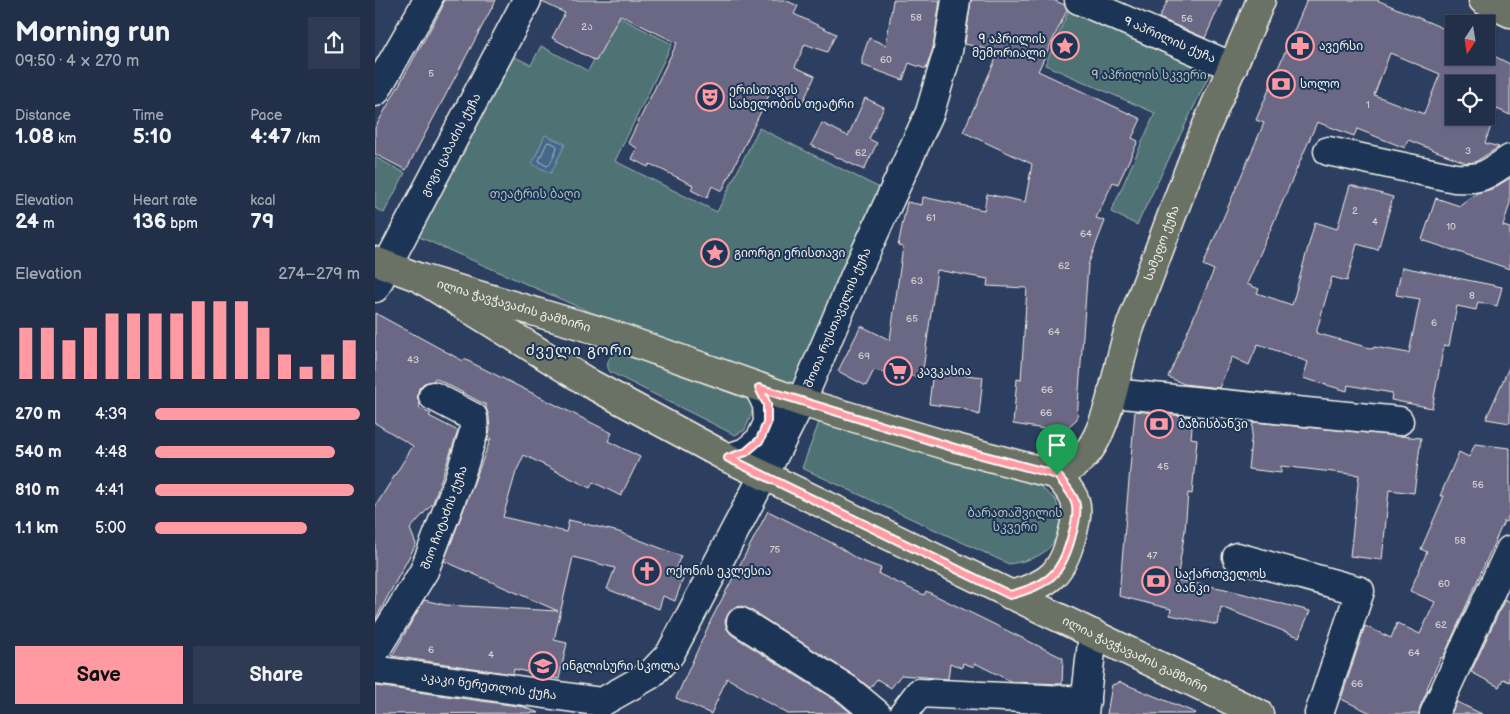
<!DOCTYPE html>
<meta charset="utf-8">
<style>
:root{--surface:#222f48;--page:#2e3b52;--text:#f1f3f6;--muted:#a2a9b4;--line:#3f4a60;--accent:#ff9aa2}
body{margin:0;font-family:"Balsamiq Sans","Noto Sans Georgian",sans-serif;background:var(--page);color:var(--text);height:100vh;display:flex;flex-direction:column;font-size:19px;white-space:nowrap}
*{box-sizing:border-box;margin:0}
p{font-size:16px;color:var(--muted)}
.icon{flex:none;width:28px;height:28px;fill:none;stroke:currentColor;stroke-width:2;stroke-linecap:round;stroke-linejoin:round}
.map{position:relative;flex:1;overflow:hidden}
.details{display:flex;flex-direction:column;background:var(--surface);width:375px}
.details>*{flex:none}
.needle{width:32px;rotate:192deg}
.buttons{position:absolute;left:1070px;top:15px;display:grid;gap:10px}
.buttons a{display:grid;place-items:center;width:50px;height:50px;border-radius:0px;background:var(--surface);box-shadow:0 1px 4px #0004,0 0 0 1px var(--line);font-size:25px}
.pin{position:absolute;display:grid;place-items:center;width:42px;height:42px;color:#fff;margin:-51px -21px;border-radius:50% 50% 50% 0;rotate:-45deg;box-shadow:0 0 5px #0007}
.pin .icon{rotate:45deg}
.round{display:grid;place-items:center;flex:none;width:52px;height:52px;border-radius:0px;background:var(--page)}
.overview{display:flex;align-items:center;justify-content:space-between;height:85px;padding:0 15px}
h1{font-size:28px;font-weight:700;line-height:38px}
.figures{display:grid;grid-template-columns:repeat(3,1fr);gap:8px;height:85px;padding:5px 15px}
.figures div{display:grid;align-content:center}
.figures b{font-size:21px;font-weight:700}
.figures small{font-size:14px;font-weight:400}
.figures p{font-size:14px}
.chart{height:140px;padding:10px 15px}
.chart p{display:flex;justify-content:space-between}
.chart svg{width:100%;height:90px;margin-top:5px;stroke:var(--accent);stroke-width:6}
.cta{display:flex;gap:10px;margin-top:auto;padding:10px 15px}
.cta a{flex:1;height:58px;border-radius:0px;background:var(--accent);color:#111;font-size:20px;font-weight:700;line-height:58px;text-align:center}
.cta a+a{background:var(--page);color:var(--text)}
ul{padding:0 15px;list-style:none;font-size:16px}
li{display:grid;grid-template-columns:80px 60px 1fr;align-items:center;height:38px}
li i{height:12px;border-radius:6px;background:var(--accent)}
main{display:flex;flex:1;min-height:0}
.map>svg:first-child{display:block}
.green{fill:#4f7374;stroke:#a2b2ae}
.water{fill:#43688a;stroke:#8a9fb0}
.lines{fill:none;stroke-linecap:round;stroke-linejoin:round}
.shore{stroke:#adbac2;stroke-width:1}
.building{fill:#6b6785;stroke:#f4f1e8;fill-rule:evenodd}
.minor-casing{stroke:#f4f1e8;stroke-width:31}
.major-casing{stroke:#f4f1e8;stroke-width:31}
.minor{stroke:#1d3557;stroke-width:28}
.major{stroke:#6b7165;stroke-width:28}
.route-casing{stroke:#fff;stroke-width:10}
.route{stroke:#ff9aa2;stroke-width:6}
.labels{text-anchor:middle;stroke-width:4;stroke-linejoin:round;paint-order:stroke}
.number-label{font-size:10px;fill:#d2cecf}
.poi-label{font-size:12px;fill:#f4f1e8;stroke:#1d3557;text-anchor:start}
.street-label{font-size:12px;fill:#f4f1e8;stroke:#1d3557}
.park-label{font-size:12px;fill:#b2bfba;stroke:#1d3557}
.quarter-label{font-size:15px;letter-spacing:1px;fill:#f4f1e8;stroke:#1d3557}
</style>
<main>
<section class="details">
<div class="overview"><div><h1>Morning run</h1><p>09:50 · 4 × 270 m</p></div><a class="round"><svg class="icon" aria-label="share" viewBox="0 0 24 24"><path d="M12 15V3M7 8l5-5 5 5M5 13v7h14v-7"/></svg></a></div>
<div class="figures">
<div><p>Distance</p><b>1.08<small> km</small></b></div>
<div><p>Time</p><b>5:10</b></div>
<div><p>Pace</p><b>4:47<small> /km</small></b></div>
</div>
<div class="figures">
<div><p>Elevation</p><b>24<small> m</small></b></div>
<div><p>Heart rate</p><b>136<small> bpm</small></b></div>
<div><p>kcal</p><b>79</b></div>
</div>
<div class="chart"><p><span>Elevation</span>274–279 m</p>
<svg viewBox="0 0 160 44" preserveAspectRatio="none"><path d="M5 44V19M15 44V19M25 44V25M35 44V19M45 44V12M55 44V12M65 44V12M75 44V12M85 44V6M95 44V6M105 44V6M115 44V19M125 44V32M135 44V38M145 44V32M155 44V25"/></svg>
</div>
<ul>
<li><b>270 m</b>4:39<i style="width:100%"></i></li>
<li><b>540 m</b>4:48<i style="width:88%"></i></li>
<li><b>810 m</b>4:41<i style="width:97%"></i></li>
<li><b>1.1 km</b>5:00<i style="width:74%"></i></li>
</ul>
<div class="cta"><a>Save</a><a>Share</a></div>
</section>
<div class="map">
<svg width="1135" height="714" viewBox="0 0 1135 714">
<rect width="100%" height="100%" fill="#2d3f60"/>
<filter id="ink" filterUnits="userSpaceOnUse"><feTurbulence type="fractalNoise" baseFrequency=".02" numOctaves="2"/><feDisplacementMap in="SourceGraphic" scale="10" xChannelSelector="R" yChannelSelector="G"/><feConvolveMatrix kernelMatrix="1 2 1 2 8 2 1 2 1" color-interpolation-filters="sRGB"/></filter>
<g filter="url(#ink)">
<g class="green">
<polygon points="696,5 838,67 762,225 736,212 780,113 670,65"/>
<polygon points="242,16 297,44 240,161 342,212 384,128 505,188 422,391 208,309 42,236 136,55 156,65 166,46 213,71"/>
<polygon points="0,157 30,173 9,213 0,208"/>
<path d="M244,351l130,49 4,4v6l-8,20 -10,5 -125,-63c-6,-9 0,-17 9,-21z"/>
<path d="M446,417l214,65 21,18c2,8 6,20 4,27 -7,27 -27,33 -51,37l-207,-96z"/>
</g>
<polygon class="water" points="170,135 190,144 176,173 157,164"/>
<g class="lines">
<polygon class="shore" points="175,142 181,145 182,148 175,164 172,166 165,162 164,160 172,143"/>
</g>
<g class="building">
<polygon points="69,0 121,0 31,170 0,154 0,128 67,8"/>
<polygon points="168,0 410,0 423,6 419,14 461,34 452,52 430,44 420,67 440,76 427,104 397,89 347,191 337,186 332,198 316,190 318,185 275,164 273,167 257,159 262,148 253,143 302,43 245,15 221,61 177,38 190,13 167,2"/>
<polygon points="518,0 565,0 558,48 551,69 534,63 528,80 487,65 487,58 494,38 511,45"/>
<polygon points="596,0 678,0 690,5 692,10 663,71 766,119 757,138 763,141 743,184 738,182 721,218 730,221 713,265 702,419 692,428 676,430 638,424 642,379 646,380 652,288 612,286 613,279 562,270 547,377 516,374 499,370 491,386 463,371 486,326 515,340 528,247 523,246 532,202 547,205 548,197 609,210 612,194 650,202 657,164 588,132 624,52 590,44"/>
<polygon points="793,0 847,0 830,38 784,18"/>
<path d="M932,0h70l77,33v23h40l16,8v51l-13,-6 -12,34 14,4 -24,15 -8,1 -59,-23 -3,8 -48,-19 -3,7 -37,-14 -70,162 12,5 -2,4 35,12 23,-83 22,7 13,-44 43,12 -15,53 -21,-6 -10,37 -15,-4 -16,56 57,16 1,-2 35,6 11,-54 -24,-4 6,-28 100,20 -5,19 -19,-4 -2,8 -19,-4 -8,40 -5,-1 -12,63 -41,-8 1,-7 -44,-8 -1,6 -44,-13 5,-16 -50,-18 -9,21 -17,-8 -13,31 -35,-4 -16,-7 46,-107 -11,-5 61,-142 -8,-3zM1015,53l50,21 -16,40 -50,-19zM1079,84h32v32h-32z"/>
<polygon points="490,98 509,107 494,139 502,143 489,170 436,145 447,123 473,136"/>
<polygon points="1135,178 1135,203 1128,226 1135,228 1135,269 1047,240 1061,198 1085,206 1102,193 1117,189"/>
<polygon points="0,313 88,361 89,359 237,433 233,441 265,457 246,496 218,482 215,488 149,455 141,472 128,517 191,532 194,520 244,532 306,556 300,569 310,573 300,601 288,596 284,609 232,589 240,568 198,557 179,640 192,643 184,679 139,669 138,674 17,656 49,600 70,605 183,611 69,561 116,438 112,442 115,430 114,416 111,408 111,405 60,378 59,381 49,383 44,388 42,396 45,405 44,408 56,414 54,416 83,431 58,503 35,529 41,544 0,620 0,507 38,446 0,423"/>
<polygon points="1135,365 1135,423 1111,419"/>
<polygon points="558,371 608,377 604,415 586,408 554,404"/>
<polygon points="760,411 818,417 816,438 822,439 817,494 813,493 810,530 802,580 850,589 935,611 924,637 846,607 843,625 795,615 796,609 744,596"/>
<polygon points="878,422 1046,438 1039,493 1014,490 1007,560 975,556 984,475 906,466 906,473 873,469"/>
<polygon points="1100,444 1135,448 1135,512 1131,522 1129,521 1068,658 1066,657 1052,688 1053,689 1045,707 1044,714 998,714 966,699 990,626 1016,638 1022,623 1045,634 1060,602 1035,591 1052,552 1046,549 1069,496 1065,496 1084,452 1094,457"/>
<polygon points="393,511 459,544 482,559 506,568 504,574 549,595 551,591 688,658 687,684 637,682 600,663 599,667 588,663 587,668 575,663 573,679 526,675 516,688 502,679 495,688 480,676 374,609 366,606 358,608 353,614 350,621 352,629 357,635 463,702 476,713 413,714 352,678 336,714 301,698 336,620"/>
<polygon points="1130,599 1135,602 1135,682 1128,679 1124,687 1096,672"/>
<polygon points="745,682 821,713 820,714 732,714 737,685"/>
<polygon points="0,686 149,707 164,713 0,714"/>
<polygon points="1082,702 1107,714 1076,714"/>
</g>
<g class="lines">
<defs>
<g id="minor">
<path id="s1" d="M704,0l154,67"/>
<polyline points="0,92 53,0"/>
<path d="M953,151l127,27c29,2 32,-4 55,-19"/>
<path id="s2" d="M0,288l152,-288"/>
<polyline points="737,393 1024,421"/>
<polyline points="353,458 371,452 385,440 393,423 392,405 384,388"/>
<polyline points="862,557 985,591 944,714"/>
<polyline points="366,622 472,689 502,714"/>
<path id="s3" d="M0,651l49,-80 35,-92 15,-48 -1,-14 -40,-21"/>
<path id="s4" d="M0,670l227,32"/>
<path id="s5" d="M227,702l48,-27 20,-21 94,-179 37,-73 55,-129 74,-161 18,-61 8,-51"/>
<polyline points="528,714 544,693 711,701"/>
<polyline points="709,714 718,634"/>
<polyline points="1059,714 1135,550"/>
</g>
<g id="major">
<polyline points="1108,0 1135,13"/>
<path id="s6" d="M0,261l45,17 187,55 194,69 155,46 101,27c6,8 15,16 18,26 3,9 0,24 -3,34 -10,39 -23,50 -62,60"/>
<path id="s7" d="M45,278l169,105 139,75 531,256"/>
<path id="s8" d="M682,475c18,-9 31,-19 40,-38 17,-35 21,-76 34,-113 23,-59 44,-119 67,-177 20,-50 43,-98 63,-147"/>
</g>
</defs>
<use href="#minor" class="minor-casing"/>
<use href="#major" class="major-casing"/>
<use href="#minor" class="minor"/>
<use href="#major" class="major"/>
</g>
</g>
<g class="lines" filter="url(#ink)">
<defs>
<path id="route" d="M384,388l196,60 102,27c6,8 14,16 18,26 3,9 0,24 -3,34 -10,39 -23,50 -62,60l-282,-137 18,-6 14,-12 7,-17v-19z"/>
</defs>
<use href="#route" class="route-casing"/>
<use href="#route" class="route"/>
</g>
<defs>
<symbol id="sight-ring" viewBox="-11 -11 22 22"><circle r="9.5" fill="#1d3557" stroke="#ff9aa2" stroke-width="1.5"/><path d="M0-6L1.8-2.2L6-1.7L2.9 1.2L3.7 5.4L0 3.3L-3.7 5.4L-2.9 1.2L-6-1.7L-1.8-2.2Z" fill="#ff9aa2"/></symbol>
<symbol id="pharmacy-ring" viewBox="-11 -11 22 22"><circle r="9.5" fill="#1d3557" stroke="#ff9aa2" stroke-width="1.5"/><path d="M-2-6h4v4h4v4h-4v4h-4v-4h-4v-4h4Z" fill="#ff9aa2"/></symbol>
<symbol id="bank-ring" viewBox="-11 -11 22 22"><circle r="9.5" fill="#1d3557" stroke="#ff9aa2" stroke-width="1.5"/><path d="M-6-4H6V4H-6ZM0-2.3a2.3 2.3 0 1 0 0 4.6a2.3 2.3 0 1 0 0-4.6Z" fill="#ff9aa2"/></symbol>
<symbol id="theatre-ring" viewBox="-11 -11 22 22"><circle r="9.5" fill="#1d3557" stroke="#ff9aa2" stroke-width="1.5"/><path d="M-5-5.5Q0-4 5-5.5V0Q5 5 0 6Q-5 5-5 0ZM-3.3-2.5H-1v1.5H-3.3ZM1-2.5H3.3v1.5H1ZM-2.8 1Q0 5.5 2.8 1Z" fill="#ff9aa2"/></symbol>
<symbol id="supermarket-ring" viewBox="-11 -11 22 22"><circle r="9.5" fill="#1d3557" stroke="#ff9aa2" stroke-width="1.5"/><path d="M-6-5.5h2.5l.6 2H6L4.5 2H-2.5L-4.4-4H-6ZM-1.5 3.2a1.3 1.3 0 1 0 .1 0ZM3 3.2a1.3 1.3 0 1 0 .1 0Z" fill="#ff9aa2"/></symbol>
<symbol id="church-ring" viewBox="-11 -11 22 22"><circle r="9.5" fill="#1d3557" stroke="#ff9aa2" stroke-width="1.5"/><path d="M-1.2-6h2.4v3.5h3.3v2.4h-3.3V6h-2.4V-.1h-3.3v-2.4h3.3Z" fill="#ff9aa2"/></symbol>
<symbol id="school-ring" viewBox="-11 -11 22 22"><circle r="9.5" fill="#1d3557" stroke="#ff9aa2" stroke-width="1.5"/><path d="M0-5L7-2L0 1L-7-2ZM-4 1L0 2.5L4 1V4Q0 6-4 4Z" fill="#ff9aa2"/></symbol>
</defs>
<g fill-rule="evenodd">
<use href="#sight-ring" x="674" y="30" width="32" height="32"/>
<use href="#pharmacy-ring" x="909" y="30" width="32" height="32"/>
<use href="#bank-ring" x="890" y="68" width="32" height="32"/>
<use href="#theatre-ring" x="319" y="81" width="32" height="32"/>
<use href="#sight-ring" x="324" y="237" width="32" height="32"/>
<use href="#supermarket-ring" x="507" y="355" width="32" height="32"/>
<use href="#bank-ring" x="768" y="408" width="32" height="32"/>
<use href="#church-ring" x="256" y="555" width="32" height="32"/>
<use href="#bank-ring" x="765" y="565" width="32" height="32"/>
<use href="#school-ring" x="152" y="650" width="32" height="32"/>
</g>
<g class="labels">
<g class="number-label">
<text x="541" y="21">58</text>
<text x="812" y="22">56</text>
<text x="212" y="30">2ა</text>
<text x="511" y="63">60</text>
<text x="56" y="77">5</text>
<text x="993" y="108">1</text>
<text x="1093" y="154">3</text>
<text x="486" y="156">62</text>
<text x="980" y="214">2</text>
<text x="556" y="221">61</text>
<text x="1000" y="225">4</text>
<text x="1076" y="230">10</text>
<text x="711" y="237">64</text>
<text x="689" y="269">62</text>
<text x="542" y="284">63</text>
<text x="1097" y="299">8</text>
<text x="537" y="322">65</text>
<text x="1059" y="326">6</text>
<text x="679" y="335">64</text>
<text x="489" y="359">69</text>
<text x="38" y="363">43</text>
<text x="672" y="393">66</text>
<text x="671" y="416">66</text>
<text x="788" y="470">45</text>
<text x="1103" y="488">56</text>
<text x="1085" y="544">58</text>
<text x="400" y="553">75</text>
<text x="777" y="559">47</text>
<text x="1069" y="587">60</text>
<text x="1066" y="628">62</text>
<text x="56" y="653">6</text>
<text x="1039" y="656">64</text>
<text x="116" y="658">4</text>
<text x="982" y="687">66</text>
</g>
<g class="poi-label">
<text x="671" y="43" text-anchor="end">9 აპრილის<tspan x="671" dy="14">მემორიალი</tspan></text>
<text x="944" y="50">ავერსი</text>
<text x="925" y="88">სოლო</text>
<text x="354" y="94">ერისთავის<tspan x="354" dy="14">სახელობის თეატრი</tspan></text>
<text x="359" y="257">გიორგი ერისთავი</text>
<text x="542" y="375">კავკასია</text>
<text x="803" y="428">ბაზისბანკი</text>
<text x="291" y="575">ოქონის ეკლესია</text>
<text x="800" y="578">საქართველოს<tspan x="800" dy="14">ბანკი</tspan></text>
<text x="187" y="670">ინგლისური სკოლა</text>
</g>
<g class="street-label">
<text dy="4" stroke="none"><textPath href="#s1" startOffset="99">9 აპრილის ქუჩა</textPath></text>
<text dy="4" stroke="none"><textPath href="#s2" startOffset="162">გოგი ცაბაძის ქუჩა</textPath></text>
<text dy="4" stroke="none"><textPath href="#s8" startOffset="261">სამეფო ქუჩა</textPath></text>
<text dy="4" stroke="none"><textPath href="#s6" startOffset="146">ილია ჭავჭავაძის გამზირი</textPath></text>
<text dy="4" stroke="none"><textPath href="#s5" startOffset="460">შოთა რუსთაველის ქუჩა</textPath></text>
<text dy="4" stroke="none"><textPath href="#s3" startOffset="151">შიო ჩიტაძის ქუჩა</textPath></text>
<text dy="4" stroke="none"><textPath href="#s7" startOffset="809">ილია ჭავჭავაძის გამზირი</textPath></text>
<text dy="4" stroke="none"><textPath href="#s4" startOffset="115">აკაკი წერეთლის ქუჩა</textPath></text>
</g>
<g class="park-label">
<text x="774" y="79">9 აპრილის სკვერი</text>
<text x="160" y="198">თეატრის ბაღი</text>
<text x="640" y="517">ბარათაშვილის<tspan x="640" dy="14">სკვერი</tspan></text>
</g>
<g class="quarter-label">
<text x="204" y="355">ძველი გორი</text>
</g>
</g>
</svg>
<div class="buttons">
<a><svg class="needle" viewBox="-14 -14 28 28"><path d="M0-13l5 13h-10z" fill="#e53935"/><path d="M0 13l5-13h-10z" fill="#a2a9b4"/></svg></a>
<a><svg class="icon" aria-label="locate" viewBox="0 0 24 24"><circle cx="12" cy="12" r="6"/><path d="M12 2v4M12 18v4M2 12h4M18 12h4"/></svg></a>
</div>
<div class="pin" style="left:682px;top:475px;background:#1e9e55"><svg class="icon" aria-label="arrive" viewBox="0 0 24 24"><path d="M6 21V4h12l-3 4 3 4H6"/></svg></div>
</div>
</main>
